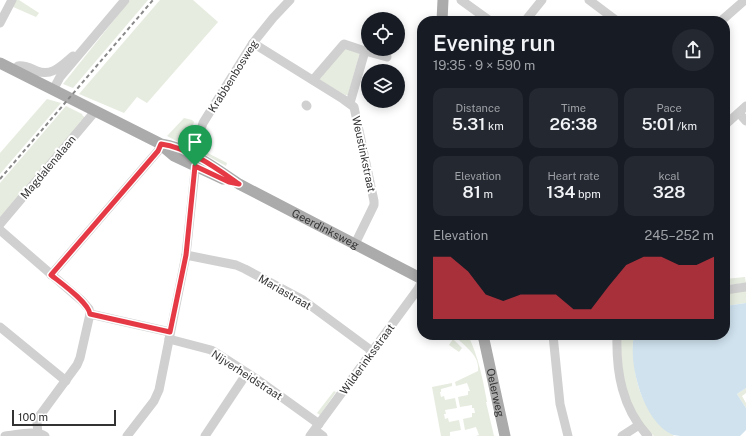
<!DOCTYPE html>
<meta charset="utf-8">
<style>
:root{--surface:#171b24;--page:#242831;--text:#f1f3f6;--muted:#9ea1a6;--accent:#e63946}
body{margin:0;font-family:"Public Sans",sans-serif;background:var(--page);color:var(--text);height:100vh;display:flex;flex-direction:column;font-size:15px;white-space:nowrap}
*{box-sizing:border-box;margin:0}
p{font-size:13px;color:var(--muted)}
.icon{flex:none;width:22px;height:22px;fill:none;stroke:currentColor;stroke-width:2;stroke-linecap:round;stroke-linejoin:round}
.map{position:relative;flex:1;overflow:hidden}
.drawer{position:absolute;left:417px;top:16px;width:313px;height:324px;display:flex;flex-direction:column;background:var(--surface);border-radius:16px;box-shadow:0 2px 10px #0003}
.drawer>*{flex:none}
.controls{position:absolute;left:361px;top:12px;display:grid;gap:8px}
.controls a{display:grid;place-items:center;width:44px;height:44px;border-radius:50%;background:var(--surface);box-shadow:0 2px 10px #0003;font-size:20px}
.scale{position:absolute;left:12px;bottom:10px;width:104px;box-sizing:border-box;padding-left:4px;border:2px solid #333;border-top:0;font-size:11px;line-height:14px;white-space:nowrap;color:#333;-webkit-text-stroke:3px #fff;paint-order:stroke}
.pin{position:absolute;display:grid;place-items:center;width:34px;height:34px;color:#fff;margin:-41px -17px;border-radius:50% 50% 50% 0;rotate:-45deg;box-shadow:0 0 4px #0007}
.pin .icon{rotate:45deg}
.round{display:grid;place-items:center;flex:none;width:42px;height:42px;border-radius:21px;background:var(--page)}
.headline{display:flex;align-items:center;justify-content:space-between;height:68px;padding:0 16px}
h1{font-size:22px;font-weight:600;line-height:30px}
.stats{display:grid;grid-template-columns:repeat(3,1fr);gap:6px;height:68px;padding:4px 16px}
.stats div{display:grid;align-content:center;border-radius:10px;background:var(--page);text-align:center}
.stats b{font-size:17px;font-weight:600}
.stats small{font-size:11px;font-weight:400}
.stats p{font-size:11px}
.chart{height:112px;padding:8px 16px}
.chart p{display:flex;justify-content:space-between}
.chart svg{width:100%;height:72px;margin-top:4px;fill:var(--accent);opacity:.7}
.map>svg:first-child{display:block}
.green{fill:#e6ecdf}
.water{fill:#cfe2ee}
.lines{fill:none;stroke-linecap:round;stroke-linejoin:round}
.minor{stroke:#d0d0d0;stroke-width:9}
.major{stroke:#ababab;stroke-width:11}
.rail{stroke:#888;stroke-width:2;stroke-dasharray:4 3;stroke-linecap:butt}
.route-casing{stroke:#fff;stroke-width:8}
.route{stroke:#e63946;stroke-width:5}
.labels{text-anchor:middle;stroke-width:4;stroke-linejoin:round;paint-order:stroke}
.street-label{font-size:11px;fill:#333;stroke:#fff}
</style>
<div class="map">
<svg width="746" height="436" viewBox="0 0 746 436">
<rect width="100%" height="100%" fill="#fff"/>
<g class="green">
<polygon points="15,0 19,0 39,13 36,17 11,6"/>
<polygon points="130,0 148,0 73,88 63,84"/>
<polygon points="160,0 193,0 218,22 147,103 137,97 124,113 79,94"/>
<polygon points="344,48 360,52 348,95 345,95 320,80 319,78"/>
<polygon points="47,99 61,103 0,174 0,153"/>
<polygon points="66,106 82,114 83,116 86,118 84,120 81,121 58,151 0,218 0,183"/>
<polygon points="184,118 192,120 194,122 188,140 182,144 167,136"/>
<polygon points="202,150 227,163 226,166 204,154"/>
<polygon points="745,277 746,283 727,285 725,285 725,279"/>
<polygon points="746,290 746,303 725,306 725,293"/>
<path d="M456,335h12c10,21 15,44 19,67h-1l8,34h-18l3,-1 -3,-8 -11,3 -2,-11 9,-2v-4h3l-1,-5h-2v-3l-12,2 -2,-10 10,-2v-4h2l-3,-8 -11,3 -1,-4 23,-11c2,-16 -13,-24 -23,-35z"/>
<path d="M621,335h13c-2,8 -1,17 0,25 2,33 14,55 40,76h-20c-30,-28 -33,-62 -33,-101z"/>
<polygon points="453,339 462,348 459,352 449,345"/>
<polygon points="452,383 452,386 441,389 441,392 440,392 441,397 444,396 445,400 455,398 457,408 445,410 446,414 444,414 445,419 448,418 449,422 459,420 461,430 450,432 450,436 441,436 432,387"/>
<polygon points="746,388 746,393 742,396 746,403 746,408 737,394"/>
<polygon points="334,391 336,392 320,415 317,413"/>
</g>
<path class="water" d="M746,303v85l-9,6 9,14v22l-6,6c-17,0 -35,0 -52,0 -4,0 -11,0 -15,-1 -30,-13 -45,-71 -39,-100h91v-29z"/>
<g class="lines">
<g class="minor">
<polyline points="461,0 490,21"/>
<polyline points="589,0 617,21"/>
<polyline points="525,21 542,0"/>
<polyline points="721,21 745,0"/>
<polyline points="0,23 12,0"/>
<polyline points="253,43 343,99 354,107 374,201 374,205 355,244"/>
<path d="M14,70l4,-4c7,-1 12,2 19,5 15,6 25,-6 36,-15"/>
<polyline points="313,80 344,44 365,51"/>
<polyline points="53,90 60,77 125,0"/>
<polyline points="350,103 365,51 387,57"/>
<polyline points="306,105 307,106"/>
<polyline points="739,113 746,121"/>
<polyline points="725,125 746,106"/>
<polyline points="0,224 92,115 93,110"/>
<polyline points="0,230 82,301 89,309 90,314 170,332"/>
<polyline points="186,255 236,265 245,269 303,300 372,351"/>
<polyline points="51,275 158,151 161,144"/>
<polyline points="725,290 746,287"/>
<polyline points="0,327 66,381"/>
<polyline points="553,335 560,404 568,436"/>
<path d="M617,335c-1,37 5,73 31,101"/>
<polyline points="169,339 211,350 218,354 255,378 319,424"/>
<polyline points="315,430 323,436"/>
<polyline points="38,434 37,423 38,418 77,365 80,358 90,314"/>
<path d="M5,436c12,-1 30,-6 40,0"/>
<polyline points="127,436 154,401 159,390 186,255 195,171 195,148 203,123 253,43 273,18 290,0"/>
<polyline points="205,436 247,373"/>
<polyline points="310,436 418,289 422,281"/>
<polyline points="622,436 639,425"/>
</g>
<g class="major">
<polyline points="442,21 443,0"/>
<path id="s1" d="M0,63l161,81c28,4 54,24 78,40l183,95"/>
<polyline points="161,145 174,156 223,179"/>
<path id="s2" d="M483,335l22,101"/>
</g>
<polyline class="rail" points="0,179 153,0"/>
</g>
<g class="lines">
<defs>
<path id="route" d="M161,144c28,4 55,24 78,40l-10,-2 -34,-16 -9,89 -16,77 -80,-18c-2,-12 -29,-31 -39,-39l107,-124z"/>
</defs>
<use href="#route" class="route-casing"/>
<use href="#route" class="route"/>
</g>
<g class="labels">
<g class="street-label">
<text transform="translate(233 76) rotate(-58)" y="4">Krabbenbosweg</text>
<text transform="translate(364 154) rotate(78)" y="4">Weustinkstraat</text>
<text transform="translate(48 167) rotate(-50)" y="4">Magdalenalaan</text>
<text dy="4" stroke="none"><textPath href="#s1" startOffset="366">Geerdinksweg</textPath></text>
<text transform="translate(285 292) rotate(30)" y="4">Mariastraat</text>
<text transform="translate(367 359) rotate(-54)" y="4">Wilderinksstraat</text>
<text transform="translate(247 375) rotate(33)" y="4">Nijverheidstraat</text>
<text dy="4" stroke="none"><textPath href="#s2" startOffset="59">Oelerweg</textPath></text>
</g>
</g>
</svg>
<div class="controls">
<a><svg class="icon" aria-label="locate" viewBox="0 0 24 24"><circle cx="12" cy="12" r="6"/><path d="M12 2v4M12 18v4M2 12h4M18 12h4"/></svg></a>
<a><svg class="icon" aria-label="layers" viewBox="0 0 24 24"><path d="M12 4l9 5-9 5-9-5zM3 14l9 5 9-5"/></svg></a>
</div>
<div class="scale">100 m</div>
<div class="pin" style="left:195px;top:166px;background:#1e9e55"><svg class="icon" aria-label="arrive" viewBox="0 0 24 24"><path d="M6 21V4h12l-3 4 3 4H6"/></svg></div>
<section class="drawer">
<div class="headline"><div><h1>Evening run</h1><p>19:35 · 9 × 590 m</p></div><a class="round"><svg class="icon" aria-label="share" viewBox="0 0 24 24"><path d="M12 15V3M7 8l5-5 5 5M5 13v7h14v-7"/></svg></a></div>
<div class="stats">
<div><p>Distance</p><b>5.31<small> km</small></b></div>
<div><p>Time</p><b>26:38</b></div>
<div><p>Pace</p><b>5:01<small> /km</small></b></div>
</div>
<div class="stats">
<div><p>Elevation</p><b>81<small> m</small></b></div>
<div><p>Heart rate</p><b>134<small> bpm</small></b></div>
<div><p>kcal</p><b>328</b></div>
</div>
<div class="chart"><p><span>Elevation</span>245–252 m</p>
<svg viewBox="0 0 160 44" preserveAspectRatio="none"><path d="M0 44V6L10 6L20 15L30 29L40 33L50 29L60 29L70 29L80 38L90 38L100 24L110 11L120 6L130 6L140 11L150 11L160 6V44z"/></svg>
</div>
</section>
</div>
